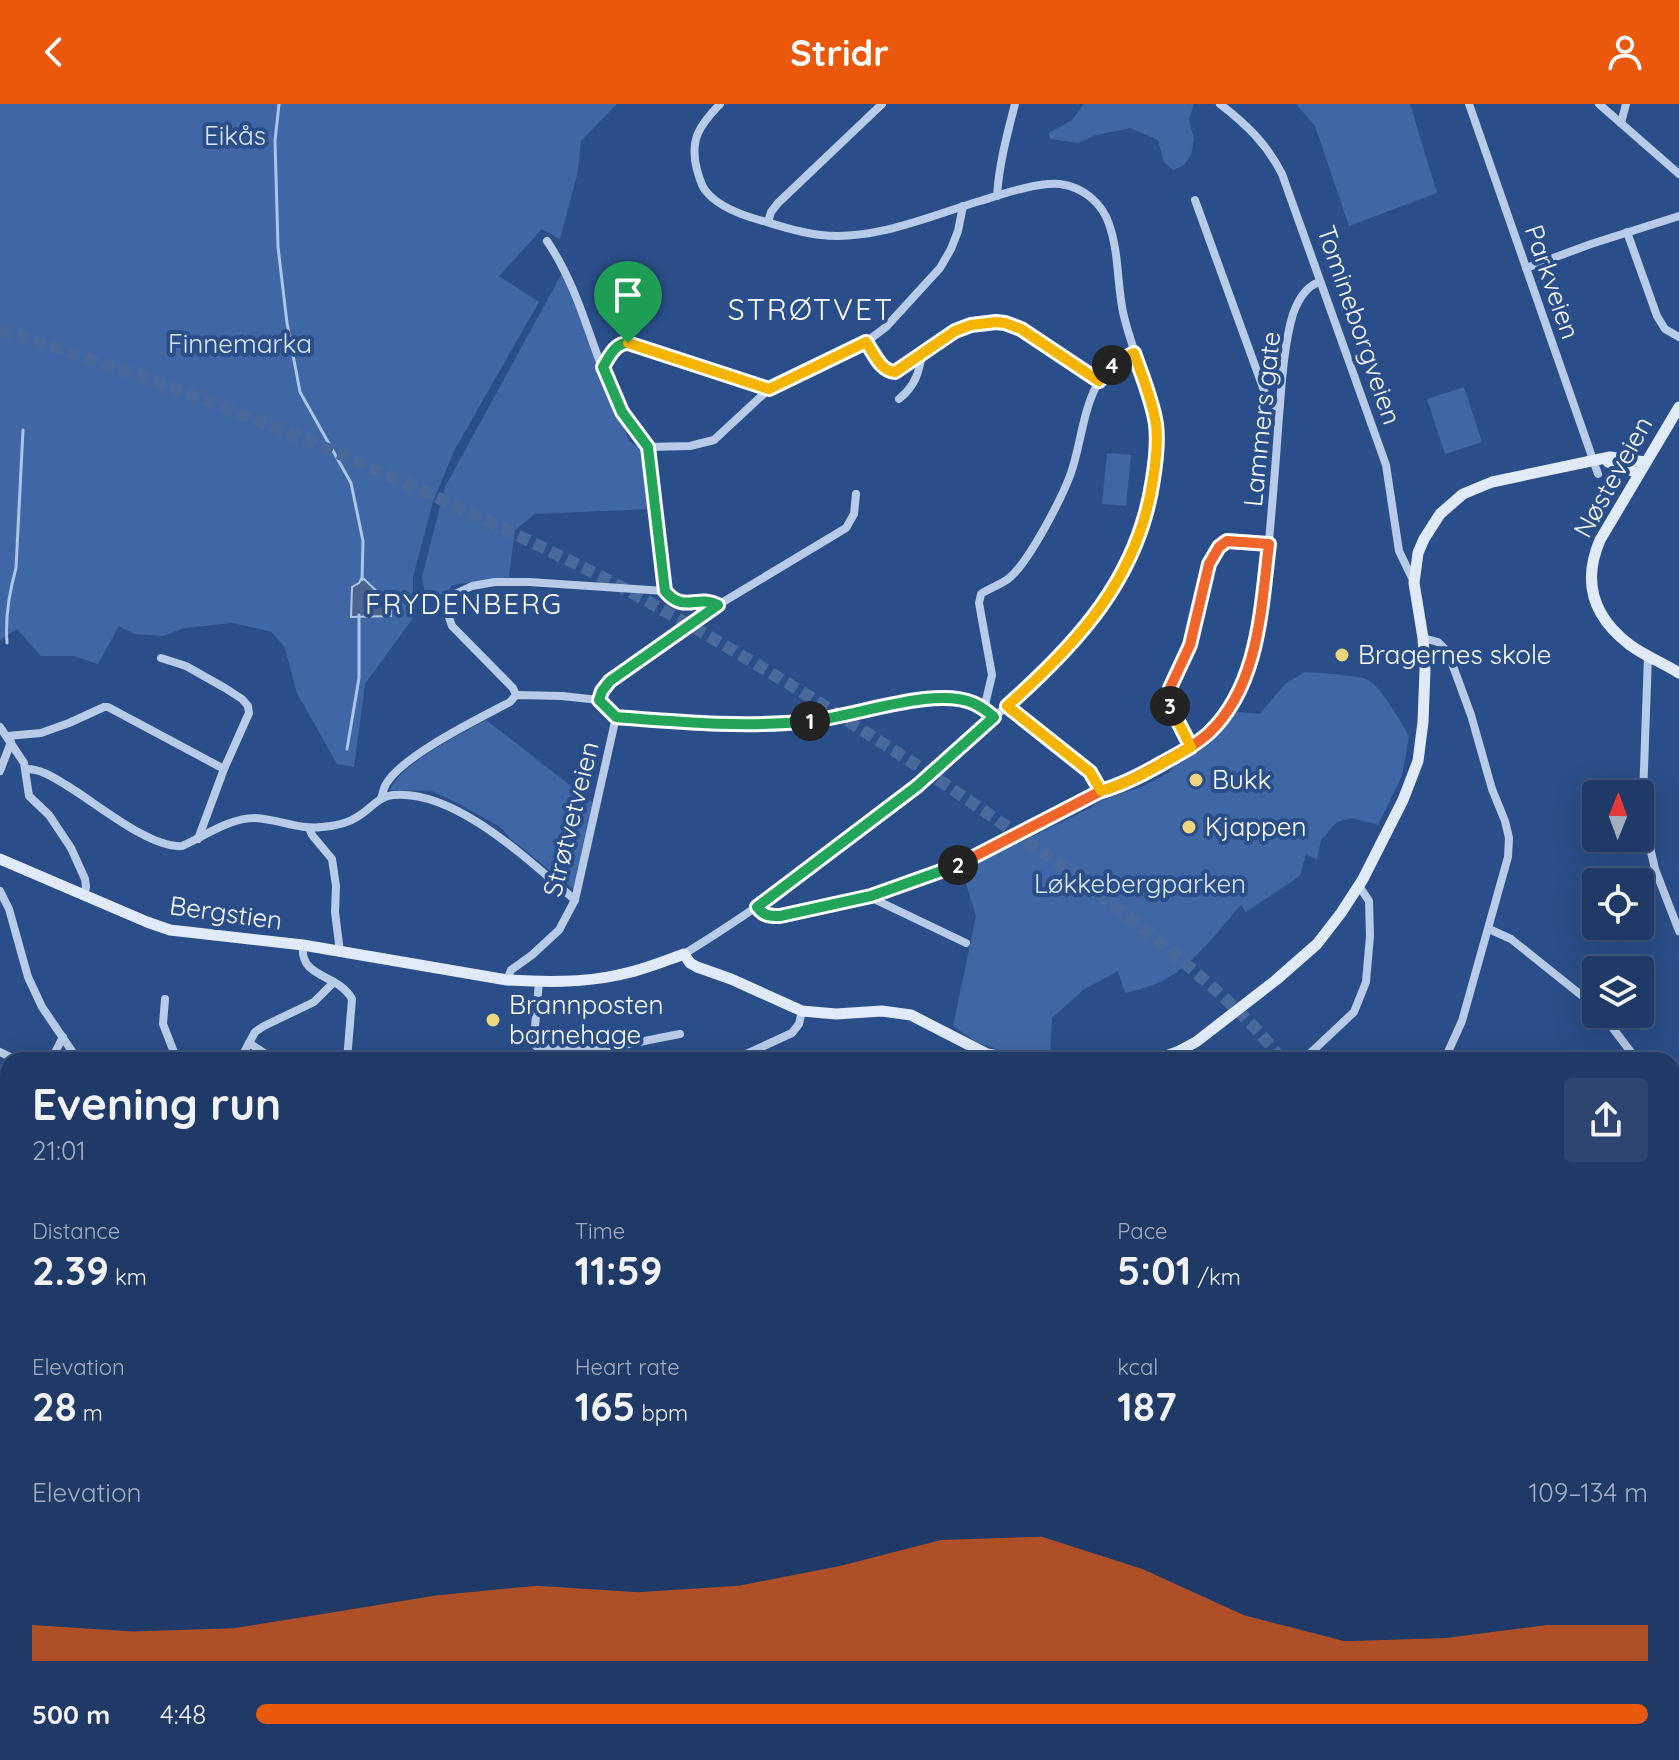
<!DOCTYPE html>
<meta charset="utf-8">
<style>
:root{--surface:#203a67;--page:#2d4570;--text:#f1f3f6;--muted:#a2adc0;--line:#3d547b;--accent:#ea580c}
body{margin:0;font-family:Quicksand,sans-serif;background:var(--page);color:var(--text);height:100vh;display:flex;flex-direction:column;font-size:30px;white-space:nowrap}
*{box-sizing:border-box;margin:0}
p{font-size:26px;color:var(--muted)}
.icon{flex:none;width:44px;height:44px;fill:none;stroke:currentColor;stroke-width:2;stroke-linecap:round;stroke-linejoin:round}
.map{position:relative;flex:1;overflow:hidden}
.panel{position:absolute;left:0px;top:948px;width:1680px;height:708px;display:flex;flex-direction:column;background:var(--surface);border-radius:24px 24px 0 0;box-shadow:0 8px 32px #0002,0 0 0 2px var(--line)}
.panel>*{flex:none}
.needle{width:52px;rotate:1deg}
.buttons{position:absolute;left:1582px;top:676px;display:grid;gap:16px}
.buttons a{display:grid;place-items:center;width:72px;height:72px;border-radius:8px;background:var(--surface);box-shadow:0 8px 32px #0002,0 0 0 2px var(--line);font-size:40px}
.pin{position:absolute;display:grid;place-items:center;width:68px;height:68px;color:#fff;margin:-82px -34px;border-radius:50% 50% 50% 0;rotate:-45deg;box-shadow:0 0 8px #0007}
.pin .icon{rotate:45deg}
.km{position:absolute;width:40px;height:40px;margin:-20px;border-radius:50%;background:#222;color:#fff;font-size:22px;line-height:40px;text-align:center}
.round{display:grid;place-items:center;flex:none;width:84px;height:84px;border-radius:8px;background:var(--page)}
.head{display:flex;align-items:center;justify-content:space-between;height:136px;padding:0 32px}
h1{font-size:44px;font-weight:700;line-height:60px}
.metrics{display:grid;grid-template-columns:repeat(3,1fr);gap:12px;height:136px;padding:8px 32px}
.metrics div{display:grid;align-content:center}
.metrics b{font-size:40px;font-weight:700}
.metrics small{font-size:22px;font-weight:400}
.metrics p{font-size:22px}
.chart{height:224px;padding:16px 32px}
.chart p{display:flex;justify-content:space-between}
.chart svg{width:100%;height:144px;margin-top:8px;fill:var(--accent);opacity:.7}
ul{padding:0 32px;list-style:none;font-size:26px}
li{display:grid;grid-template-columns:128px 96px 1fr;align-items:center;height:60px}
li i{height:20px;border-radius:10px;background:var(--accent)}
header{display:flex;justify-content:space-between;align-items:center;height:104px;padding:0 32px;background:var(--accent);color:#fff;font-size:36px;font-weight:700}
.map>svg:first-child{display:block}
.green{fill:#3f67a5;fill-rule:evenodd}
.water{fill:#4c6590;stroke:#adc5e8;stroke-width:2}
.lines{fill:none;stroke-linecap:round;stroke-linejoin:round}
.stream{stroke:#adc5e8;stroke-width:3}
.primary-tunnel{stroke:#4a699b;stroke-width:12;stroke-dasharray:12 6;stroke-linecap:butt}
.minor{stroke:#b8cbe8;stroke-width:8}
.tertiary{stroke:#b8cbe8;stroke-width:10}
.secondary{stroke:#e1eaf8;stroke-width:11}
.primary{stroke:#fafbfe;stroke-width:12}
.trunk{stroke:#fcfdfe;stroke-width:14}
.motorway{stroke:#fff;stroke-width:14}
.rail{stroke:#fff;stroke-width:3;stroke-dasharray:14 6;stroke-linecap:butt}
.motorway-bridge{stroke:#fff;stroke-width:14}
.split-1-casing{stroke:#fff;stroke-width:16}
.split-2-casing{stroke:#fff;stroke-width:16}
.split-3-casing{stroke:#fff;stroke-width:16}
.split-4-casing{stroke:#fff;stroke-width:16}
.split-5-casing{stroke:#fff;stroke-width:16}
.split-1{stroke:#22a559;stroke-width:10}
.split-2{stroke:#22a559;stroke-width:10}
.split-3{stroke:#f0652b;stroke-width:10}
.split-4{stroke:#f5b400;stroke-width:10}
.split-5{stroke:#f5b400;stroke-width:10}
.poi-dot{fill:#efd57f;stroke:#2a4e89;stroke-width:3}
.labels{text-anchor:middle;stroke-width:8;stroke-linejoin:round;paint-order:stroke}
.park-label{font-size:26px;fill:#dbe6f7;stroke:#2a4e89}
.street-label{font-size:26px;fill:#fff;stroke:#2a4e89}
.poi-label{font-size:26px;fill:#fff;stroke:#2a4e89;text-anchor:start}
.neighbourhood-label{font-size:28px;letter-spacing:2px;fill:#fff;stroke:#2a4e89}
.quarter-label{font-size:30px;letter-spacing:2px;fill:#fff;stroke:#2a4e89}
</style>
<header><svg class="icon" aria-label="back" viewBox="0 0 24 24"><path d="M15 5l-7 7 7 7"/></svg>Stridr<svg class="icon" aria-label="person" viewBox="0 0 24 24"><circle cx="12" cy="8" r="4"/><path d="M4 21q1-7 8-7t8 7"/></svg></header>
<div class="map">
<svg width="1679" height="1656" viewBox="0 0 1679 1656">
<rect width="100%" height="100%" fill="#2a4e89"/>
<g class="green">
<path d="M0,0h617l-36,37 -3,30 -18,68 -18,-10 -43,47 40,26 -85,149 -21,51 -20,75v41l-48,66 -11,83 -17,-3 -40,-71 -12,-45 -13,-16 -39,-9 -49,5 -21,8 -28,-2 -16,-8 -21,38 -24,-8h-33l-24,-27 -17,11zM361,475l15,11 10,10 -35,17 1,-30 8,-4z"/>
<polygon points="1084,0 1194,0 1189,15 1194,35 1191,51 1184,61 1173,66 1164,58 1158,36 1130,24 1093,32 1078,39 1050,35 1049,29 1072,16"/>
<polygon points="1296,0 1410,0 1437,89 1349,122 1315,22"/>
<polygon points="562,169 629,337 641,345 647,363 651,405 535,410 515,426 509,473 452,481 446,491 444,502 425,490 422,473 445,383"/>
<polygon points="1464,283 1482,338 1445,350 1427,295"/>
<polygon points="1107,349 1131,351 1126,402 1102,400"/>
<path d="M1305,568c12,1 54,3 63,8 13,7 33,42 41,56l-7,40 -24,49 -26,-7 -15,4 -16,18 -4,20 -11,-6 -6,22 -54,36 -5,-7c-25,28 -50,64 -85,79 -10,4 -21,6 -31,9l-7,-22 -35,19 -31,28 -2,38 -47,-5 -27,-9 -23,-16 23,-110 -14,-45 130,-64 10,-7 39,-13 27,-14 7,-7 36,-23 26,-31 23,2 25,-30z"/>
<path d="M486,616l107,83 -19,87 -64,-52 -10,-11 -41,-23 -27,-13 -42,-1c10,-26 71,-56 96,-70z"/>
<polygon points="8,1133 8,1167 0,1184 0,1134 6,1136"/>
</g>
<polygon class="water" points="361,475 364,475 386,496 390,497 391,512 351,513 352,483 359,479"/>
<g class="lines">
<g class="stream">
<polyline points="279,0 275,37 278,143 287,219 300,288 351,379 363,437 362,476"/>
<path d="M7,539c-2,-26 2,-50 9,-75l7,-138"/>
<polyline points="347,645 359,574 359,511"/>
</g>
<path class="primary-tunnel" d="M0,226c170,52 334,117 494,194 56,27 113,54 167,85 118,66 231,138 342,215 63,44 125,91 184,141 34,29 68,59 95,95"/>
<g class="minor">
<path d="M1220,0c26,20 47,40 62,70l104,291 13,86 14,29"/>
<polyline points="1469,0 1598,370"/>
<polyline points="1599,0 1679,70"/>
<polyline points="1621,19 1626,0"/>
<path d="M997,92c2,-32 10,-61 18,-92"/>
<polyline points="1195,96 1266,292 1275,302 1280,302"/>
<polyline points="768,118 771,108 778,99 882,0"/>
<polyline points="1627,128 1657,212 1665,225 1679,233"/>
<path d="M547,137c32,47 44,104 66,155 9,19 22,35 35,51l17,144c19,23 32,3 53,14"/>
<polyline points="1526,164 1591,140 1679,112"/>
<path d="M866,238c8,11 14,29 29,30l60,-41 16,-6 25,-3 9,1 16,6 78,52"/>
<path d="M603,263c6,-10 12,-24 25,-24l141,46"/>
<path d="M899,295c16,-13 20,-26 23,-45"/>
<polyline points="648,343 690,342 714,336 769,285 866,238 886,223 940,164 951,145 958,127 963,102"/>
<polyline points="1423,534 1438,538 1444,544 1450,554 1471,611 1492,685 1505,717 1509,734 1508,753 1462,917 1448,948 1443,956"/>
<polyline points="1648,552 1643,693 1646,726 1655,765 1679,827"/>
<polyline points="161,554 186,562 225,584 242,595 248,602 249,609 224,665 198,735"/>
<polyline points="516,591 513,584 452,522 447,508 453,491 472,482 495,478 529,478 665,487"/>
<polyline points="1007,602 1090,668 1101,687"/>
<path d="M984,605l8,-34 -13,-72 2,-9c9,-6 19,-9 27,-15 20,-15 54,-81 63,-106 15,-43 12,-102 63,-120"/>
<polyline points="616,613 681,618 779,621 818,616 930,594 950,593 973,599 994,613"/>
<polyline points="616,613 599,596 602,587 610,577 718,501 846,424 854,410 856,390"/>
<polyline points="0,623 24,659 29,692 49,711 71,744 85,775 86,783 84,791"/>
<polyline points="7,632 41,629 69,619 104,603 108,603 224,665"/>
<polyline points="1191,643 1170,602 1169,593 1170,584 1190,541 1209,460 1219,443 1227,437 1269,440"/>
<path d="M26,665c15,0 27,8 40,16 29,17 84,64 116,61 23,-10 47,-28 73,-28 23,1 45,12 67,9 12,-1 25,-3 35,-10 13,-7 20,-20 36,-22 63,-6 137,67 182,105"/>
<polyline points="0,667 11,638"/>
<path d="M381,694c2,-4 2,-8 4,-12 14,-29 95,-68 125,-84l6,-7 46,1 37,4"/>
<polyline points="1590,707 1596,705"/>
<polyline points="309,724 312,731 332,755 336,782 335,808 340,848"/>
<polyline points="0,787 9,805 28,873 42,903 78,956"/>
<polyline points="871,792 876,796 966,839"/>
<path d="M757,803c7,9 12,9 23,9l91,-20 81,-28 149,-77c33,-9 94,-40 116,-67 25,-30 38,-68 44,-106 3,-18 4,-36 6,-55 4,-44 8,-89 11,-134 3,-35 5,-82 15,-115 5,-14 12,-27 26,-32"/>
<polyline points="1489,825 1511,835 1596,903"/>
<path d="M303,841c-4,34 35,28 49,54l-5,61"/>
<path d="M684,850c108,-66 207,-145 302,-229 22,-20 44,-40 65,-61 19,-20 39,-38 54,-62 21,-32 38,-71 46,-109 5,-21 8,-45 5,-66 -4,-37 -25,-77 -33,-115 -6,-29 -4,-60 -14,-88 -7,-21 -26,-37 -49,-40 -23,-2 -57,10 -80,17 -50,15 -105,40 -159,34 -22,-2 -43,-10 -65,-16 -17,-5 -40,-14 -51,-29 -4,-5 -6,-14 -8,-20 -8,-31 3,-45 23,-66"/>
<polyline points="507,876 511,866 532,851 559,826 575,796 616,613"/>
<path d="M539,878l-5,56 2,8c47,12 98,-4 144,-12"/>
<polyline points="165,895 163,920 177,956"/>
<polyline points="1602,910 1637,956"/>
<polyline points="249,939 275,956"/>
<polyline points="0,948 17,956"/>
<polyline points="51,956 63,933"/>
<polyline points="240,956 255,928 264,922 314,898 334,878"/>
<polyline points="733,956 792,929 799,920 802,907"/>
<polyline points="1303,956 1354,908 1366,878 1370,832 1369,797 1359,782"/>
<polyline points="1672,995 1679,997"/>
<polyline points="0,1031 8,1035"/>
<polyline points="0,1067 8,1050"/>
<polyline points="0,1120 8,1125"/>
<polyline points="0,1207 8,1211"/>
<polyline points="0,1373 8,1375"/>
<polyline points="0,1422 8,1407"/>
<polyline points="0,1459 8,1445"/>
<polyline points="0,1463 8,1469"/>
<polyline points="911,1648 912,1656"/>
<polyline points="1019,1648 1019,1656"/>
<polyline points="352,1656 352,1648"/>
<polyline points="369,1656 369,1648"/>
<polyline points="536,1656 536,1648"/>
<polyline points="657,1656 658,1648"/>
</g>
<g class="tertiary">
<polyline points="0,1294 8,1298"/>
<polyline points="1384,1648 1390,1656"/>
</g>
<g class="secondary">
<path d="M1679,303l-79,133c-18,42 -7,77 30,105 15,11 33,18 49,28"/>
<polyline points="1608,358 1638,369"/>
<path d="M0,755l147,63 23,8 133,15 204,35c37,2 75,3 111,-5 23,-4 44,-13 66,-21l6,9 7,4 34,12 71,32 34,3 46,-3 29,4 76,39 36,6"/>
<polyline points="1155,956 1177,948 1196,938 1276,876 1317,840 1341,809 1363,775 1403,696 1418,657 1423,618 1425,566 1423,534 1414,479 1418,449 1424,435 1440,410 1463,390 1492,378 1610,353 1645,358"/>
<polyline points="1672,1297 1679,1294"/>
<polyline points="797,1648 798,1656"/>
<polyline points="808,1648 808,1656"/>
</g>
<g class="primary">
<polyline points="1672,1373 1679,1367"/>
<polyline points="1672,1388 1679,1382"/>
</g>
<g class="trunk">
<polyline points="1399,1656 1411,1648"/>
<polyline points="1427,1656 1432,1648"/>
</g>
<g class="motorway">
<polyline points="1672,1340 1679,1328"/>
<polyline points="1342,1656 1350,1648"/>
</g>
<g class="rail">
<polyline points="1672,1563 1679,1552"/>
<polyline points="1611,1656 1617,1648"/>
</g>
<polyline class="motorway-bridge" points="1363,1656 1370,1648"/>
</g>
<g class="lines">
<defs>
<path id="split-1" d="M628,239c-13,0 -19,14 -25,24l19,45 26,35 17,144c19,23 32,3 53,14l-108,76 -8,10 -3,9 17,17c64,5 129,11 194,4"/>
<path id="split-2" d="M810,617c44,-4 124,-35 163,-18 8,3 15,9 21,14l-77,69 -160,121c7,9 12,9 23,9l91,-20 87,-31"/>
<path id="split-3" d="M958,761l143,-74c22,-6 42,-17 61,-28 16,-9 33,-17 47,-30 50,-48 52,-124 60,-189l-42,-3 -8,6 -10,17 -19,81 -20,43v18"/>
<path id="split-4" d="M1112,261l22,-12c8,23 18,46 22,71 2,17 0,37 -3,55 -14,98 -75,164 -146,227l83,66 11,19c32,-9 62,-28 90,-44l-21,-41"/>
<path id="split-5" d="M628,239l141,46 97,-47c8,11 14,29 29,30l60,-41 16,-6 25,-3 9,1 16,6 78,52 13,-16"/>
</defs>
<use href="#split-1" class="split-1-casing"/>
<use href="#split-2" class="split-2-casing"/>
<use href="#split-3" class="split-3-casing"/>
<use href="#split-4" class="split-4-casing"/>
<use href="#split-5" class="split-5-casing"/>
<use href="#split-1" class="split-1"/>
<use href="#split-2" class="split-2"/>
<use href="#split-3" class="split-3"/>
<use href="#split-4" class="split-4"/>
<use href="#split-5" class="split-5"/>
</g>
<g class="poi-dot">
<circle cx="1342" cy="551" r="8"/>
<circle cx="1196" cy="676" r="8"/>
<circle cx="1189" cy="723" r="8"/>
<circle cx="493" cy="916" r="8"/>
</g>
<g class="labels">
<g class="park-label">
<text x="235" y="41">Eikås</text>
<text x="240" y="249">Finnemarka</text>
<text x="1140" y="789">Løkkebergparken</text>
</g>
<g class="street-label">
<text transform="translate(1552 178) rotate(71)" y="9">Parkveien</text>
<text transform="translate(1359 221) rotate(71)" y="9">Tomineborgveien</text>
<text transform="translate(1262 315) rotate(-84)" y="9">Lammers gate</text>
<text transform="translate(1613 373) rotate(-61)" y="9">Nøsteveien</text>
<text transform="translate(571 715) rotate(-76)" y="9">Strøtvetveien</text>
<text transform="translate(226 809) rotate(8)" y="9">Bergstien</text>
</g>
<g class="poi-label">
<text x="1358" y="560">Bragernes skole</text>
<text x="1212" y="685">Bukk</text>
<text x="1205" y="732">Kjappen</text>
<text x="509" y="910">Brannposten<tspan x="509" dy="30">barnehage</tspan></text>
</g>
<g class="neighbourhood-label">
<text x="464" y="510">FRYDENBERG</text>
</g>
<g class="quarter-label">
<text x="811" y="216">STRØTVET</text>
</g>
</g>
</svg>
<div class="buttons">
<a><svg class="needle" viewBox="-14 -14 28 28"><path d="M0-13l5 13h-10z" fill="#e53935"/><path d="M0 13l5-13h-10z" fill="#a2adc0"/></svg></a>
<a><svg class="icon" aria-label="locate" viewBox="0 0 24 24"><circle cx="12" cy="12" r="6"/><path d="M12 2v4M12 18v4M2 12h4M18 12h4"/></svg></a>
<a><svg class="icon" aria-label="layers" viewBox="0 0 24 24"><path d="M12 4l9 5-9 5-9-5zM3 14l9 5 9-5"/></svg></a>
</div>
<div class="pin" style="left:628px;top:239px;background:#1e9e55"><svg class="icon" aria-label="arrive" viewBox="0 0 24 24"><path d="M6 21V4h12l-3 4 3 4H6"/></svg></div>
<b class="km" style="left:810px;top:617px">1</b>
<b class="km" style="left:958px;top:761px">2</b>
<b class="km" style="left:1170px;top:602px">3</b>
<b class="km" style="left:1112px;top:261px">4</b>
<section class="panel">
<div class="head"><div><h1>Evening run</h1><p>21:01</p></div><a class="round"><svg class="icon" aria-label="share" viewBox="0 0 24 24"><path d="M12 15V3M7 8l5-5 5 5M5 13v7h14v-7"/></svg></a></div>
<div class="metrics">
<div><p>Distance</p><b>2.39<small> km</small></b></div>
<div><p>Time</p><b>11:59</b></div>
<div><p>Pace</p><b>5:01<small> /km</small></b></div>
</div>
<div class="metrics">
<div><p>Elevation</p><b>28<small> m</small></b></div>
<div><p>Heart rate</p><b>165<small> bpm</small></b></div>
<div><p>kcal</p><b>187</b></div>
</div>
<div class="chart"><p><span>Elevation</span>109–134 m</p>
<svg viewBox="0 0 160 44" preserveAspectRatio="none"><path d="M0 44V33L10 35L20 34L30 29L40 24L50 21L60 23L70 21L80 15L90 7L100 6L110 16L120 30L130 38L140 37L150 33L160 33V44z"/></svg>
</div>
<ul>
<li><b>500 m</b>4:48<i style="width:100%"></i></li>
</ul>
</section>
</div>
